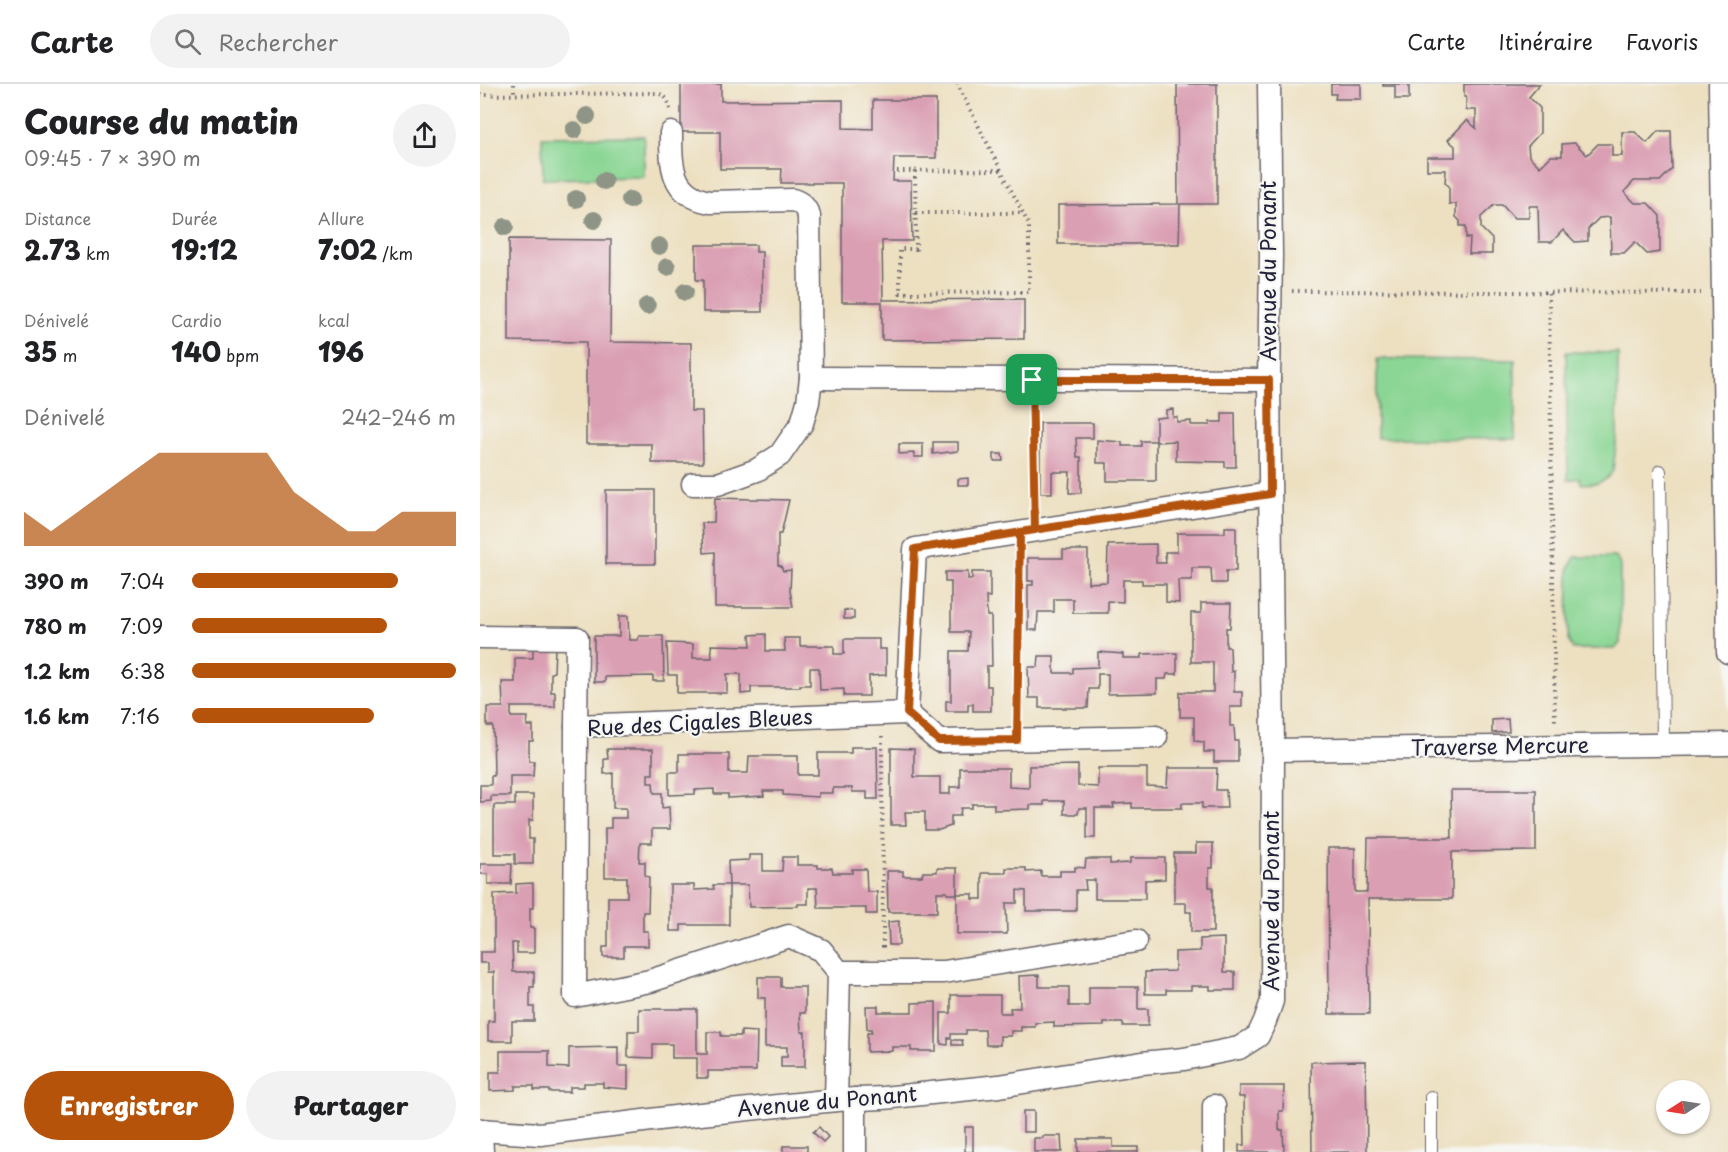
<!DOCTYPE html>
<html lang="fr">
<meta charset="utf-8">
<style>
:root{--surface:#fff;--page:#f2f2f2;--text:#202124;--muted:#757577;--line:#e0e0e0;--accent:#b45309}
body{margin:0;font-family:"Playpen Sans",sans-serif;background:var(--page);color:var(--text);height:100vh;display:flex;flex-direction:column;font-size:22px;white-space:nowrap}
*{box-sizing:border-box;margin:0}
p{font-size:20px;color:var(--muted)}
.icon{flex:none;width:33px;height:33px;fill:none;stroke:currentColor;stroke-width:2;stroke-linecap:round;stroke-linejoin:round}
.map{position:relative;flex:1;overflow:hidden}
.side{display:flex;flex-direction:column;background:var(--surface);width:480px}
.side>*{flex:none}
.needle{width:39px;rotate:258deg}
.buttons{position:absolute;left:1176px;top:996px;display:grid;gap:12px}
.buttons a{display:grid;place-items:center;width:54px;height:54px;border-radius:50%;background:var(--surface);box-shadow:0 2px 4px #0004;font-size:30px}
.pin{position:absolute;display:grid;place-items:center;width:51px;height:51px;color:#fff;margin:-26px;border-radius:12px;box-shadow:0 3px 9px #0006}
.round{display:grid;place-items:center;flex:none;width:63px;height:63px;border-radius:32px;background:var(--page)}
.overview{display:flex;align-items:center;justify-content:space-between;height:102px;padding:0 24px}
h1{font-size:33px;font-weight:800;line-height:45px}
.figures{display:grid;grid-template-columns:repeat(3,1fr);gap:9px;height:102px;padding:6px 24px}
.figures div{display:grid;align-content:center}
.figures b{font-size:26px;font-weight:800}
.figures small{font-size:16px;font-weight:400}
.figures p{font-size:16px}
.chart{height:168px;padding:12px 24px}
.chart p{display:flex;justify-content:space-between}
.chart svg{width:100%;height:108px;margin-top:6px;fill:var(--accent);opacity:.7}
.button{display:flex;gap:12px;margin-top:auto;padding:12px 24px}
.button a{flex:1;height:69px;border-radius:36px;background:var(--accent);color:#fff;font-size:24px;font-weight:800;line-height:69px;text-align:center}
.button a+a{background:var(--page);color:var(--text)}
ul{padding:0 24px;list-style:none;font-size:20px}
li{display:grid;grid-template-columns:96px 72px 1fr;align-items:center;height:45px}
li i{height:15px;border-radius:8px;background:var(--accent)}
header{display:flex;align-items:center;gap:36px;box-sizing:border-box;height:84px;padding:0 30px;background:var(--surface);border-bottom:2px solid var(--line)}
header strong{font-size:28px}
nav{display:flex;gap:33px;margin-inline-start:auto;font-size:21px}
.search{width:420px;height:54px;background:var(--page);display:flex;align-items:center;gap:15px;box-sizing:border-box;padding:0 21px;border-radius:33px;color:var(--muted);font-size:22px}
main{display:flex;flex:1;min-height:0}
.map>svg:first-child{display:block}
.green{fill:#8bd694;stroke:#567c68;stroke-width:1.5}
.building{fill:#da9fb3}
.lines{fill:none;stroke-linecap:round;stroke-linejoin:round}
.lane-casing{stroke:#69646a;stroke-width:14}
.street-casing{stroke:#69646a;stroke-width:25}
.path{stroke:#69646a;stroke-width:4;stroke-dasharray:1.5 4.5;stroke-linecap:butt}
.lane{stroke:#fff;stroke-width:12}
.street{stroke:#fff;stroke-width:22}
.tree{fill:#8f9586}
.route-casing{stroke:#fff;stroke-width:12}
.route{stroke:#b45309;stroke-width:8}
.labels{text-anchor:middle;stroke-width:4.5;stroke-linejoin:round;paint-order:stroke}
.street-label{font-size:21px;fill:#22223b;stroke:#f6f6f2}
</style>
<header>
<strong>Carte</strong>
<div class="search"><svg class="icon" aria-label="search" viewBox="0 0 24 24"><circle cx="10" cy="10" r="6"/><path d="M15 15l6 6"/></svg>Rechercher</div>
<nav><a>Carte</a><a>Itinéraire</a><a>Favoris</a></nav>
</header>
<main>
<section class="side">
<div class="overview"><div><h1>Course du matin</h1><p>09:45 · 7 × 390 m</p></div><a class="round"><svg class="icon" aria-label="share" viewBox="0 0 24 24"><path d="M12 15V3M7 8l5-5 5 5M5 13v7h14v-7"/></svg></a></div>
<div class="figures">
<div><p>Distance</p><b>2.73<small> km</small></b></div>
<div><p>Durée</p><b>19:12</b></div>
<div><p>Allure</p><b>7:02<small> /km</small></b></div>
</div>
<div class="figures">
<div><p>Dénivelé</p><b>35<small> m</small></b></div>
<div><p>Cardio</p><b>140<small> bpm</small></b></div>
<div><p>kcal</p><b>196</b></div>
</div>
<div class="chart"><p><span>Dénivelé</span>242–246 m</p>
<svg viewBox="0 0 160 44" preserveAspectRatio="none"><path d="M0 44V30L10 38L20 30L30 22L40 14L50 6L60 6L70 6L80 6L90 6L100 22L110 30L120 38L130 38L140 30L150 30L160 30V44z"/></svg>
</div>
<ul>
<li><b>390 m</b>7:04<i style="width:78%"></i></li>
<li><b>780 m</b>7:09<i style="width:74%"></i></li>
<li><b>1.2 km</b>6:38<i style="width:100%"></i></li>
<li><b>1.6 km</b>7:16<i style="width:69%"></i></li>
</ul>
<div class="button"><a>Enregistrer</a><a>Partager</a></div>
</section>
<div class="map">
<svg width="1248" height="1068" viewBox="0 0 1248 1068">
<rect width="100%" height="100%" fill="#f6f6f2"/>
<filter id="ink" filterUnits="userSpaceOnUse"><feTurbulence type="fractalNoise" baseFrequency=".0167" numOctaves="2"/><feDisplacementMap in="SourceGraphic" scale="12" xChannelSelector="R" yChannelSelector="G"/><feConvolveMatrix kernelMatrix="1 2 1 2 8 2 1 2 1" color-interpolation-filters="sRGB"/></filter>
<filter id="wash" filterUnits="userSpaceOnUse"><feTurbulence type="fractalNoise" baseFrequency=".008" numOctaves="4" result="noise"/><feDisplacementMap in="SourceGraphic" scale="24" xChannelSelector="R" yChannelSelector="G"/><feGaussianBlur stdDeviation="1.35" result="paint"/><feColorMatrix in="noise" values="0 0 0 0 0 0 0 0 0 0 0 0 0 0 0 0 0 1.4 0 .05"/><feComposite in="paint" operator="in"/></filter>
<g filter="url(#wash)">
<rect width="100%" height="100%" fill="#ede0c1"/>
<g class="green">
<polygon points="164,52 164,93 63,95 62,53"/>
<polygon points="1086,268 1138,269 1137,352 1133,387 1126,395 1118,399 1101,400 1100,394 1088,396"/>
<polygon points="897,275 1035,276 1035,355 897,354"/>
<polygon points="1095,473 1136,473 1140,481 1140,559 1135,565 1093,565 1088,556 1089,484"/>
</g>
<g id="blocks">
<g class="building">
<polygon points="201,0 241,0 241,17 363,16 363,44 393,45 393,16 456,16 456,74 414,74 413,97 431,97 432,157 402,157 403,216 544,215 544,255 402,256 402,218 362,218 362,99 301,99 302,85 240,85 240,48 201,48"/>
<polygon points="697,0 737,0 737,120 700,120 699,160 578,160 578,121 698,120"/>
<polygon points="851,0 881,0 881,15 855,15 856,10 851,10"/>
<polygon points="903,0 929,0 929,15 915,15 915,2 903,2"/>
<polygon points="984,0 1060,0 1049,13 1060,24 1060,49 1048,62 1049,72 1060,83 1071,72 1082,72 1082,60 1095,59 1107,71 1118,60 1132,60 1132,72 1142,72 1142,48 1155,48 1167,59 1178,47 1191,47 1192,85 1180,97 1154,97 1144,108 1155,119 1168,119 1180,132 1180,168 1167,170 1155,158 1144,169 1131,169 1130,133 1119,134 1108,145 1108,157 1095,158 1083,146 1072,158 1059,158 1058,122 1049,122 1049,134 1034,134 1022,121 1014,121 1001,133 1001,144 1012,155 1012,170 989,170 990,154 986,154 986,142 980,142 980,137 976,133 976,120 969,120 969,102 965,99 966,86 947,86 947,73 975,73 975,62 968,56 987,36 996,44 996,26 986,26 986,13 984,13"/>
<polygon points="29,155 131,156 130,258 211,259 211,327 222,327 223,379 172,379 172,360 106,360 106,258 29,257"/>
<polygon points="216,161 276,161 276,168 282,168 282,228 223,228 223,196 216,196"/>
<polygon points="693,325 693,333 697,333 697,338 711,337 711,341 730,341 730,338 742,338 742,329 755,329 756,383 745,383 745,378 696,377 696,357 676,358 676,397 627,397 627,379 617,379 617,356 642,358 642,362 661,362 661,357 676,357 676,334 686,333 686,326"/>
<polygon points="560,339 613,339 613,354 596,354 597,373 601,373 601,409 589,409 590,388 572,388 572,409 560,409"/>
<polygon points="453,358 478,358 478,367 453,370"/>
<polygon points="419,360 443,360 443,373 434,373 434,369 419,370"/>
<polygon points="514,370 522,370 523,377 514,377"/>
<polygon points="488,394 488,401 478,401 478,395"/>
<rect x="126" y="406" width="49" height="74"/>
<polygon points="235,414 309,416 301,450 298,450 298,481 301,482 303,487 311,486 310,507 313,523 235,523 235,468 224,469 222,439 234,438"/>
<polygon points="745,443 756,443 756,487 746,487 746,499 732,499 731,484 712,484 712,496 698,496 699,519 686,518 686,500 662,500 662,496 643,496 643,518 628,517 628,529 593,529 593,515 574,515 574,528 558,528 557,546 548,546 548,501 553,501 553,497 548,497 548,474 583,474 583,466 608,466 608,499 627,498 628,461 676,460 676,479 686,479 685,468 697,468 697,449 745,449"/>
<polygon points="465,488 488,488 488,495 492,495 492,488 510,488 510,513 506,513 507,532 511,532 512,582 507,582 507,602 511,602 511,627 493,627 493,620 488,620 488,627 466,627 466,617 471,617 471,567 488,567 489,548 471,548 471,498 465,498"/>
<polygon points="721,519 751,519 750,544 746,544 746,563 750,563 751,588 754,587 754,608 762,608 762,623 750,623 750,642 754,642 755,657 758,657 758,678 734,678 734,668 724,668 724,658 714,657 714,633 700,633 700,608 733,608 733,578 711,578 711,529 721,529"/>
<polygon points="364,526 374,527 374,535 364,535"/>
<polygon points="139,532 148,532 149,556 158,556 159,552 183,552 184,597 173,597 173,592 125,593 125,598 114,598 114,552 139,552"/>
<polygon points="286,550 286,567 305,567 304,554 320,554 320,562 354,562 354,570 364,570 364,555 399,555 399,565 406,565 406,591 389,592 389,612 364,612 364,605 340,606 339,584 330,584 330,601 320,601 320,603 271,603 271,609 261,610 261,590 247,590 247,609 197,609 197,591 188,591 187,559 213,560 213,574 232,574 231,561 271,562 270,551"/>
<polygon points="53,564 75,564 74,588 71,589 71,608 75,608 75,623 31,623 31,633 48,633 47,642 53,642 53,657 49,657 49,677 54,677 53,692 30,692 30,712 11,712 11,717 0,718 0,701 11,701 11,692 14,692 13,642 7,642 7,623 23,623 22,598 35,598 35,574 53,574"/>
<polygon points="618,568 643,570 643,574 662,574 662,570 697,569 697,590 687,590 686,595 677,595 677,609 628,610 628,590 618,590 618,605 609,605 608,624 559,624 559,614 549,614 548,583 558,583 559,572 574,572 574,589 593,589 593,584 618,583"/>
<polygon points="1028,635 1029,648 1012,649 1012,636"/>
<polygon points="371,663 397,663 398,715 387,715 387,708 372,708 372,704 353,704 353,709 338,709 338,713 303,711 303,707 283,707 284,712 248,714 248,710 234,710 234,705 215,706 215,710 189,711 189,688 199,688 199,670 249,670 249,689 268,689 269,672 318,672 318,691 338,691 338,669 371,669"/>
<polygon points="411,664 434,665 434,693 460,693 460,710 470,710 470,703 480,703 480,684 529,684 529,703 549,704 549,682 598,681 598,702 618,703 618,684 667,684 667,702 687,703 688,684 737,684 736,706 746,706 747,724 722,724 722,719 702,719 702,724 652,724 652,719 633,720 634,724 615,724 615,754 607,754 607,724 599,724 598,730 584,730 584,717 564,717 564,721 550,721 550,725 514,726 514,720 492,720 492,724 481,724 480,732 471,732 471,742 459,746 445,746 445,728 425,728 426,741 411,741"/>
<polygon points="127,665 173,665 173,690 168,690 168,699 173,699 174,709 182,709 182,724 189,723 190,745 172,745 172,759 160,759 159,778 165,778 165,792 169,793 168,828 163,828 163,847 168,847 168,862 144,862 144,873 123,873 123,863 128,863 128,813 147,813 147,793 125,793 125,744 131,744 131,734 146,734 146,724 133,724 133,689 124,690 124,675 128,675"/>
<polygon points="971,706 1056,706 1056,767 972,768 972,815 888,815 889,930 849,930 848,764 875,764 875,808 887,808 888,754 972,754"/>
<polygon points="35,711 53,711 53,736 49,736 49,755 53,755 53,780 35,780 35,770 14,770 14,721 35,721"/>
<polygon points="716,759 733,759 733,784 729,784 729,803 733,803 733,848 711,848 711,828 706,828 706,819 694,819 694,769 716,769"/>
<polygon points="269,771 283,771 283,787 302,787 303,773 317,773 317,781 338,781 338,784 352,784 353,789 372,789 372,785 386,785 387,808 397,808 397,830 386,830 386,824 338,824 337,804 328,804 328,820 318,820 318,822 269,823 268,801 249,801 248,777 269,776"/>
<polygon points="650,774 685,774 685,795 665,796 665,815 615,815 615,796 605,796 606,806 596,806 596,827 546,827 546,807 537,806 537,819 526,819 527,850 477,850 477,810 493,810 493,815 502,815 502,789 526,789 526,784 546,784 546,788 561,787 561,792 580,792 580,787 595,787 595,783 605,784 606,775 630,775 630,780 650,779"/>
<polygon points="0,780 32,780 31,800 8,800 8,790 0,790"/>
<polygon points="457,784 477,784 477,810 467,810 467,808 457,808 457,828 408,828 407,787 423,787 423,792 442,792 443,788 457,788"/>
<polygon points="53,799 53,824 50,824 50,844 54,844 54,869 37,869 37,859 32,859 33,888 54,888 54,903 50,903 50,923 54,923 54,937 32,937 32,957 8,957 8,937 14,937 14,888 8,888 8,879 0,879 0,868 14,868 14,810 36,809 36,800"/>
<polygon points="190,801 214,801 214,806 234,805 233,801 249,801 249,841 201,841 201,847 190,847"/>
<polygon points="419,837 419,861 409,861 408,838"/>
<polygon points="744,854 744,888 755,888 755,906 730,906 730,902 711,902 711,906 686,906 686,910 665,910 665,888 695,887 695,868 720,867 720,855"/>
<polygon points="559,891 559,903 589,903 589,922 609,922 609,903 658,903 658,925 668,925 668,942 643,942 643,939 624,939 624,942 574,943 574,938 555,939 555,943 541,943 541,947 531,947 531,952 520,952 520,961 506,961 505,946 486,946 486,950 471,950 471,954 468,954 468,961 461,960 461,929 471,929 471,911 520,911 520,929 531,929 530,924 540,924 539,892"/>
<polygon points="278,893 301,893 301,903 325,903 325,929 320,929 321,948 325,948 325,983 301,983 301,973 307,973 307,963 285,963 285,914 278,914"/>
<polygon points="456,918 456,967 431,967 431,963 412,963 412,967 387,968 387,949 392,949 391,945 387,945 386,922 398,922 398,928 432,928 432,919"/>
<polygon points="159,925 217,925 217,970 227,970 227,948 241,948 241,952 261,952 261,947 277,948 276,987 228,987 228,994 217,994 217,974 192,974 192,960 173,960 173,974 148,973 148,947 159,947"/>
<polygon points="472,956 482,956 483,961 472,961"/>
<polygon points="138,963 138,982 148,982 148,1005 123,1003 123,999 104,999 104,1003 90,1003 90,1008 69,1008 69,1006 54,1006 54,1002 35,1002 35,1006 10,1007 10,988 20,988 20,967 69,967 69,983 89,984 89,964"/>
<polygon points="886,977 887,1068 832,1068 831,978"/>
<polygon points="759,1002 804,1002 803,1027 799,1027 799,1046 803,1046 804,1068 759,1068 759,1061 765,1061 764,1013 759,1013"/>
<rect x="543" y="1027" width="11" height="21"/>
<polygon points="339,1043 348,1053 343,1058 333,1048"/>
<rect x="485" y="1043" width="8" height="25"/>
<polygon points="563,1052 581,1052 582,1068 554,1068 554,1054 563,1054"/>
<polygon points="598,1055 633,1055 633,1063 658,1063 658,1068 598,1068"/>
<rect x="303" y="1062" width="24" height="6"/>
</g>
</g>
</g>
<g filter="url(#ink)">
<use href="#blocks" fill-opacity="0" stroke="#69646a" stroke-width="1.5"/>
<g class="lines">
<defs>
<g id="lane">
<polyline points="1180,387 1183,660"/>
<polyline points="951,1013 951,1068"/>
</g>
<g id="street">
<polyline points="1240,0 1248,568"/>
<path d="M191,49c0,33 0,62 39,69l83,-2c9,3 12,7 16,16l2,162 -3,24 -6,21 -22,32 -23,15 -39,14h-25"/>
<polyline points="331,294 789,296"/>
<polyline points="0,553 97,554 96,642"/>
<polyline points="427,629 459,657 676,653"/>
<polyline points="793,666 1248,660"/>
<polyline points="359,888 464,888 656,857"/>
<polyline points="375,1015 375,1068"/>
<polyline points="356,1016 359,888 341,866 309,852 170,897 95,912 96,642 427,629 435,465 790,410"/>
<polyline points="734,1022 734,1068"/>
<polyline points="0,1046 60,1050 211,1031 356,1016 403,1014 519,1002 662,979 704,975 759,964 778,952 785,937 792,917 793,666 789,296 791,172 789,0"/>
<polyline points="1,1046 2,1068"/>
</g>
</defs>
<use href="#lane" class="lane-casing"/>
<use href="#street" class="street-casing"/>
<g class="path">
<polyline points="34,0 34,11"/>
<path d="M0,11l176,-2c10,2 14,8 14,19"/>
<polyline points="417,87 521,86"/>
<polyline points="435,87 436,165 420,165 420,209 549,208 549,141 477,0"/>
<polyline points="436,129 543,129"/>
<polyline points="812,207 1221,209"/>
<polyline points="1069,209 1075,640"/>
<polyline points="552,317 555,424"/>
<polyline points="538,634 540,471"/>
<polyline points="402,652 403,866"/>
</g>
<use href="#lane" class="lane"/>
<use href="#street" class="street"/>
</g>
<g class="tree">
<circle cx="107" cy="32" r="9"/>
<circle cx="94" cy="46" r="9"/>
<circle cx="124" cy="97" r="9"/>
<circle cx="96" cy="115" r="9"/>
<circle cx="150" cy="116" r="9"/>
<circle cx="114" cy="136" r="9"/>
<circle cx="25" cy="143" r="9"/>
<circle cx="179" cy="162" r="9"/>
<circle cx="187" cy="183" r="9"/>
<circle cx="205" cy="208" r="9"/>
<circle cx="167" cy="222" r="9"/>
</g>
</g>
<g class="lines" filter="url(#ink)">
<defs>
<polyline id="route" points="552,296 555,446 435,465 427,629 459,657 537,656 540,448 790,410 789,296 552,296"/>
</defs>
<use href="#route" class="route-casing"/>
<use href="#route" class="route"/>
</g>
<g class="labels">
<g class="street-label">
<text transform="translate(789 187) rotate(-90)" y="7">Avenue du Ponant</text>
<text transform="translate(220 639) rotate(-3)" y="7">Rue des Cigales Bleues</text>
<text transform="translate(1020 663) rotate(-1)" y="7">Traverse Mercure</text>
<text transform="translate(792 817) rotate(-90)" y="7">Avenue du Ponant</text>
<text transform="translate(347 1018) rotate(-5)" y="7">Avenue du Ponant</text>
</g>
</g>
</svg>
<div class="buttons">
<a><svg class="needle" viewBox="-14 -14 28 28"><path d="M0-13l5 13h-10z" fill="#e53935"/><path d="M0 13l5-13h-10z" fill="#757577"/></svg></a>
</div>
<div class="pin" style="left:552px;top:296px;background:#1e9e55"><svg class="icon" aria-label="arrive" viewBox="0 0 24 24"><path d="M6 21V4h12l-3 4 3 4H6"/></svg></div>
</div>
</main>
